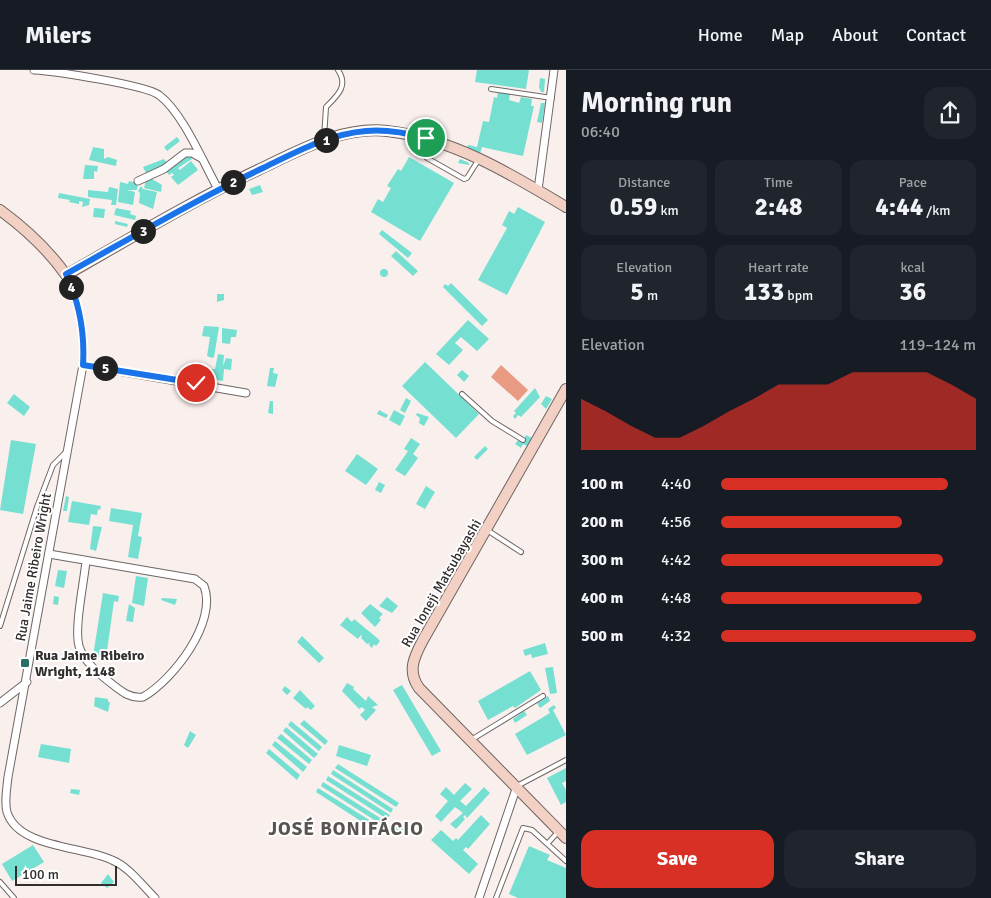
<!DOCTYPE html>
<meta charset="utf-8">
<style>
:root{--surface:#171b24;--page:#20242c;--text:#f1f3f6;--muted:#9ea1a6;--line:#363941;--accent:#d93025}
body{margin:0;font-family:Signika,sans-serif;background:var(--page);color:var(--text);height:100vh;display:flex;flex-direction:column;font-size:19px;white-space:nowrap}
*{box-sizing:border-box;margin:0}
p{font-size:16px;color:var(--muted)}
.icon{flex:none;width:28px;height:28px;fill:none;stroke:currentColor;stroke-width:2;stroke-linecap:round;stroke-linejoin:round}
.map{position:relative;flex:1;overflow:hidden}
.drawer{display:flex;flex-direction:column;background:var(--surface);width:425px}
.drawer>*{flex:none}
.scale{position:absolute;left:15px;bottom:12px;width:102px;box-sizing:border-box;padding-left:5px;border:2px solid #322e2d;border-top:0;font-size:14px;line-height:18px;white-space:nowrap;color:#322e2d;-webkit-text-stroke:4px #fff;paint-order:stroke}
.pin{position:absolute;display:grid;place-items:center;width:42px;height:42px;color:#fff;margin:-21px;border:2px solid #fff;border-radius:50%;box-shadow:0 1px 5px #0007}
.km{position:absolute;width:25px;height:25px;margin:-12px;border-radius:50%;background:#222;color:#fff;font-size:14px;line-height:25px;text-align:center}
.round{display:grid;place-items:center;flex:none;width:52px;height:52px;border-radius:15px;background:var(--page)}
.overview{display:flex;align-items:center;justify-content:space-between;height:85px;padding:0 15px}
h1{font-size:28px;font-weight:800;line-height:38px}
.stats{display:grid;grid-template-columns:repeat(3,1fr);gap:8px;height:85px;padding:5px 15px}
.stats div{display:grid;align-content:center;border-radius:12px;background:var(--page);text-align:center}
.stats b{font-size:25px;font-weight:800}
.stats small{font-size:14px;font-weight:400}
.stats p{font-size:14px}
.chart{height:140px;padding:10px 15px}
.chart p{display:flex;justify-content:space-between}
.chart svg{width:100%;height:90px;margin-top:5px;fill:var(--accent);opacity:.7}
.button{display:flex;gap:10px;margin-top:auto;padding:10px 15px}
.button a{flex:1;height:58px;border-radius:15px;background:var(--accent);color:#fff;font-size:20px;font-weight:800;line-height:58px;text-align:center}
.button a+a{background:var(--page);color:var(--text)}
ul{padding:0 15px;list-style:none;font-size:16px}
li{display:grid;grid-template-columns:80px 60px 1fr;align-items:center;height:38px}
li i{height:12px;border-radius:6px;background:var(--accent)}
header{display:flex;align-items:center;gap:30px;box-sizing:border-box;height:70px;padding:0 25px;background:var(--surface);border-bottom:1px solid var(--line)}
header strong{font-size:24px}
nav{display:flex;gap:28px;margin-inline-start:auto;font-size:18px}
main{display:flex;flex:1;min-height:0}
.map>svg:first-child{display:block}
.water{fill:#e89a82}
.building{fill:#75dfd2}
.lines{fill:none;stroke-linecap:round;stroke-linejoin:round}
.lane-casing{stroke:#6e6664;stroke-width:6}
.street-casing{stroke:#6e6664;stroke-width:9}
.secondary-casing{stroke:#6e6664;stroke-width:12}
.lane{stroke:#fff;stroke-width:4}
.street{stroke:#fff;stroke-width:7}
.secondary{stroke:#f3d0c4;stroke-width:10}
.route-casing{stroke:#fff;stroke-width:10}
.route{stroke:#1a73e8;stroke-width:6}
.poi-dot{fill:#276f67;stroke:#fff;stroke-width:2}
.labels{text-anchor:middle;stroke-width:4;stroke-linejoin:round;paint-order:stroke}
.street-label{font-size:14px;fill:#322e2d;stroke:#fff}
.poi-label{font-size:14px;font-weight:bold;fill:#322e2d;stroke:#fff;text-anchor:start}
.district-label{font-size:19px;font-weight:bold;letter-spacing:1px;fill:#5b5350;stroke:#fff}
</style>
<header>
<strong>Milers</strong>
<nav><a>Home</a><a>Map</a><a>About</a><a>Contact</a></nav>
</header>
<main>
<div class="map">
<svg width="566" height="828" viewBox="0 0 566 828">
<rect width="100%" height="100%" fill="#f9efec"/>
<polygon class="water" points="501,295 528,320 518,331 491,307"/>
<g class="building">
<polygon points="477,0 529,0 526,19 475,12"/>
<polygon points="540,8 545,9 544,22 541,22 539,17"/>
<polygon points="498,22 510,24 509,30 519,33 521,27 532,29 531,36 534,36 523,86 482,77 480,84 467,78 468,75 477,77 483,51 489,52 494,27 497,28"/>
<polygon points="541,33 545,33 542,53 537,52"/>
<polygon points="177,67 180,71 167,81 164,77"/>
<polygon points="93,77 104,79 104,89 108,87 117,90 116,96 89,90"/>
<polygon points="189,85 192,89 178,98 180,100 191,91 198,100 178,115 171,107 174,105 172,103 169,105 166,101"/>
<polygon points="409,87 454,113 420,171 371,142 378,129 383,132 391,118 387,116 398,99 401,101"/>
<polygon points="164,89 167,93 164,94 165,97 146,103 143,97"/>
<polygon points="460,89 469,93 469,95 458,93"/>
<polygon points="85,95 98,96 97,102 94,101 94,109 83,109"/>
<polygon points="152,109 162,115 161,122 144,118 146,110"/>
<polygon points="129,111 138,113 137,120 127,120 135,122 133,135 118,132 120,112 128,114"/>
<polygon points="260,115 263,122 252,125 249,119"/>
<polygon points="141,116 143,119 157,122 153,139 139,133 140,123 138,121"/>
<polygon points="109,117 118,119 116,135 111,135 112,130 88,127 88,120 108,122"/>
<polygon points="59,123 90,129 89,135 82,137 83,132 79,131 79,134 69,132 70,130 58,128"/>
<polygon points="518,137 545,152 507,225 478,210 507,158 502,155 509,141 514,144"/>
<polygon points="94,138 105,139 104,148 93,147"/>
<polygon points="116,138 131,141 130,144 136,146 135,150 114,145"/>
<polygon points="115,151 128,154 127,157 115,154"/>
<polygon points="382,160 412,183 408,188 379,164"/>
<polygon points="396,181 418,201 413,206 391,186"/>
<circle cx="384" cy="203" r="4"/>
<polygon points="451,213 488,250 482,256 443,217 445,214 448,216"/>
<polygon points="217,224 224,224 224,230 217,232"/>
<polygon points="468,250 489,269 477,281 461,267 455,273 463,280 449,295 436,284"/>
<polygon points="204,256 219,257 214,287 212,288 207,286 210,267 202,266"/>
<polygon points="222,258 237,260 236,267 231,267 230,274 222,273"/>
<polygon points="218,284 224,285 223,296 226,288 232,289 231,300 224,299 223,311 212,309 212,299 215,299"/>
<polygon points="425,292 479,344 456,368 402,316"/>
<polygon points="270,298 274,298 273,303 278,304 275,317 267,316"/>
<polygon points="462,300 469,306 464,312 457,305"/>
<polygon points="535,318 540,327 521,347 518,345 515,349 513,346 516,343 514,341"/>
<polygon points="14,324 30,337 24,346 7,333"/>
<polygon points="546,326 552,329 546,339 541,334"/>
<polygon points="406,328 411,331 405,343 400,340"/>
<polygon points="270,331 273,331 273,344 268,343"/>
<polygon points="379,340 388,345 386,348 377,344"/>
<polygon points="394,340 405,346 400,356 389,350"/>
<polygon points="417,343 429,347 424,356 419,353 420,348 416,345"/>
<polygon points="526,365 532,368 527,376 523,374 521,378 515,374 518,370 522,372"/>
<polygon points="411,368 420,374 413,384 418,388 405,406 395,400 408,381 404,379"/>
<polygon points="11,370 36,374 23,444 0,440"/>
<polygon points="485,376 488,379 477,390 474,387"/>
<polygon points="357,384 378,399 366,415 345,401"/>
<polygon points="379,412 385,415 381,423 375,420"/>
<polygon points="426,416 435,422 425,439 416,434"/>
<polygon points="66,426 69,427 67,441 63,441"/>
<polygon points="72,431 101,436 100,440 98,439 97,445 91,444 89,455 68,452"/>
<polygon points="111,438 142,443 138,466 142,467 138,489 128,487 133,455 109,451"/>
<polygon points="93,456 102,457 96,481 90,479"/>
<polygon points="58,500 67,501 64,518 55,516"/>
<polygon points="136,506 148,508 144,536 132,533"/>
<polygon points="103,523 119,526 118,532 114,531 106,588 93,586"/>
<polygon points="54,526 59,527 58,535 53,534"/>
<polygon points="387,527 398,536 392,543 379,536"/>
<polygon points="162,528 177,529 175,535 161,530"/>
<polygon points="129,534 135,538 133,552 126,551"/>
<polygon points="370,534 383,544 379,548 381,550 375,557 361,543"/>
<polygon points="347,547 352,552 354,549 376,567 380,571 376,576 374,574 372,578 369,575 370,573 367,574 361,568 362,566 361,565 358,569 340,555"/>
<polygon points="302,566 324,588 319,593 297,572"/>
<polygon points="545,573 548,584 532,588 531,584 525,586 523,580"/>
<polygon points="553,597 557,623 550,624 545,598"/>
<polygon points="530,601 541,620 515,638 513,636 488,650 478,631"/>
<polygon points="347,613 354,617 353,619 366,631 368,626 378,635 372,637 376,640 366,651 360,645 365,640 362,637 359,639 342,621"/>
<polygon points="402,615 441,681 432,686 393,620"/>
<polygon points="285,616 291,621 287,625 282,620"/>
<polygon points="300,620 315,636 311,640 307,637 306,639 293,628"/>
<polygon points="548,626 550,631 540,638 537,633"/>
<polygon points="95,627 108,629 108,632 110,632 108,642 94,636"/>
<polygon points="554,635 556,638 553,640 566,665 527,685 515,664 550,643 548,639"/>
<polygon points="524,641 527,645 515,653 513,649"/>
<polygon points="304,650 328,671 325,675 300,654"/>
<polygon points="291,651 322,677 319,681 288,655"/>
<polygon points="286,657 318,684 314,688 283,661"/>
<polygon points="190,661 196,665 188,678 184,675"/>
<polygon points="281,664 312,690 309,694 277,668"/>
<polygon points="275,671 307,697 303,702 272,675"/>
<polygon points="41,674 71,679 69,693 38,687"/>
<polygon points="339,675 371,685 367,696 336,686"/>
<polygon points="269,679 300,705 297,710 266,683"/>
<polygon points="338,694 399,733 396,737 335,698"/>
<polygon points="566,698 566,711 562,713 566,720 566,732 561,735 547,708"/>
<polygon points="333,700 393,739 391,743 331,704"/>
<polygon points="328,706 390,745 387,749 326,710"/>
<polygon points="323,712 385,751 382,755 321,716"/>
<polygon points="465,713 472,719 460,731 466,736 484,717 490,723 467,748 465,745 463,747 465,749 456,759 450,754 463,743 455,737 441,752 435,746 448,731 440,724 446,717 454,725"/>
<polygon points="318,718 379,756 376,761 316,722"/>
<polygon points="71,719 80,720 79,725 70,723"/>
<polygon points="481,745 490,754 468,779 466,777 463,780 478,794 469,804 431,770 441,760 453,771 456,768 458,770"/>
<polygon points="393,751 404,759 399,766 388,758"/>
<polygon points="33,775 44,792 12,811 2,794"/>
<polygon points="529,776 550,785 547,790 566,798 566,828 518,828 509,824"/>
<polygon points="108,804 114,812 107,818 101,813"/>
</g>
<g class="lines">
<defs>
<g id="lane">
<polyline points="491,19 552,28"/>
<path d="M324,68l2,-31c11,-11 23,-21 12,-37"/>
<polyline points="427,88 464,109 467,108 479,89"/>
<polyline points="462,324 492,351 523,370"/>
<polyline points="487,460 521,482"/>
<polyline points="0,556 37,437 53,395 65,383"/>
<polyline points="471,670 543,626"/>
<polyline points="517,716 566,690"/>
<polyline points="548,773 558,762"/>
<polyline points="0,812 14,828"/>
<polyline points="496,828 523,758 532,760 566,791"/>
</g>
<g id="street">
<path d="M34,0c21,1 111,15 125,25 24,18 44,67 59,94"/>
<polyline points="138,111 164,99 185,83 192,83 201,88"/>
<polyline points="538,120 554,0"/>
<path d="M66,205c14,29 19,57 17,90l-75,412c-1,11 -4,24 -1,35 11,36 75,34 105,48 17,7 30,25 43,38"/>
<polyline points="83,295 246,323"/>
<path d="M49,484l146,25 9,7c14,36 -31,94 -61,111 -13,2 -22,-6 -31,-13 -13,-10 -28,-22 -33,-38 -5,-18 5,-64 7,-85"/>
<polyline points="0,633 27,612"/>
<polyline points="479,828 517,716"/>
</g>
<g id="secondary">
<path d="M0,140c26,19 47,38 66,65 63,-36 126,-74 192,-105 40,-19 83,-44 129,-39 65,7 124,43 179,76"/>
<path d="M566,319l-143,251c-9,17 -16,31 -4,48l147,150"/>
</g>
</defs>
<use href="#lane" class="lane-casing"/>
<use href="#street" class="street-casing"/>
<use href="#secondary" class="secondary-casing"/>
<use href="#lane" class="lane"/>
<use href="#street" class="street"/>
<use href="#secondary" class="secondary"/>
</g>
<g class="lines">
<defs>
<path id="route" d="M196,313l-113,-18c2,-33 -3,-61 -17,-91 65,-36 129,-74 197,-106 33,-16 66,-34 103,-37 20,-2 41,2 60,7"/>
</defs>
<use href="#route" class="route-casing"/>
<use href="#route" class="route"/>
</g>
<rect class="poi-dot" x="20" y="588" width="10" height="10" rx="2.5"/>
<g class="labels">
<g class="street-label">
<text transform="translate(33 497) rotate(-80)" y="5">Rua Jaime Ribeiro Wright</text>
<text transform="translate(441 513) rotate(-60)" y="5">Rua Ioneji Matsubayashi</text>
</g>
<g class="poi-label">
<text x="35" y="590">Rua Jaime Ribeiro<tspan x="35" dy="16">Wright, 1148</tspan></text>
</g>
<g class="district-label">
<text x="346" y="765">JOSÉ BONIFÁCIO</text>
</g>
</g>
</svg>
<div class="scale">100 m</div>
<div class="pin" style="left:426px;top:68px;background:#1e9e55"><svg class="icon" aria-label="arrive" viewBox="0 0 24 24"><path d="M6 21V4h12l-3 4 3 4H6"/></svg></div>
<div class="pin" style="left:196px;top:313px;background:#d93025"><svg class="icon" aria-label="check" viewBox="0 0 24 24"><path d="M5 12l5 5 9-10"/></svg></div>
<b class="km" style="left:326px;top:70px">1</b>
<b class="km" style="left:233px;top:112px">2</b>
<b class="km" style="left:143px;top:161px">3</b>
<b class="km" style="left:71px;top:217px">4</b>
<b class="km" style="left:105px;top:298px">5</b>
</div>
<section class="drawer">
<div class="overview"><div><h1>Morning run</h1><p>06:40</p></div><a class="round"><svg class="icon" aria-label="share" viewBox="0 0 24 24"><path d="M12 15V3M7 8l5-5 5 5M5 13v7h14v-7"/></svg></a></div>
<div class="stats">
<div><p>Distance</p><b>0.59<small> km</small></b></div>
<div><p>Time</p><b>2:48</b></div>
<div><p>Pace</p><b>4:44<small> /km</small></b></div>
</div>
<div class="stats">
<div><p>Elevation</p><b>5<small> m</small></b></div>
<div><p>Heart rate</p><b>133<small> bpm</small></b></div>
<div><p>kcal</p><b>36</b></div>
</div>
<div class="chart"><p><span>Elevation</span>119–124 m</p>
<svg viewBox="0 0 160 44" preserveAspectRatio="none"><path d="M0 44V19L10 25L20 32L30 38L40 38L50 32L60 25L70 19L80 12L90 12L100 12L110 6L120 6L130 6L140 6L150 12L160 19V44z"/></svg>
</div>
<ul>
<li><b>100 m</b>4:40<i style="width:89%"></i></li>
<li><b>200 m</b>4:56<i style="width:71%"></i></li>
<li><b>300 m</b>4:42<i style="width:87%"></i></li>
<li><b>400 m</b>4:48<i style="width:79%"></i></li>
<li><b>500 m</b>4:32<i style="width:100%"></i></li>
</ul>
<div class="button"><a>Save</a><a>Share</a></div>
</section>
</main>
